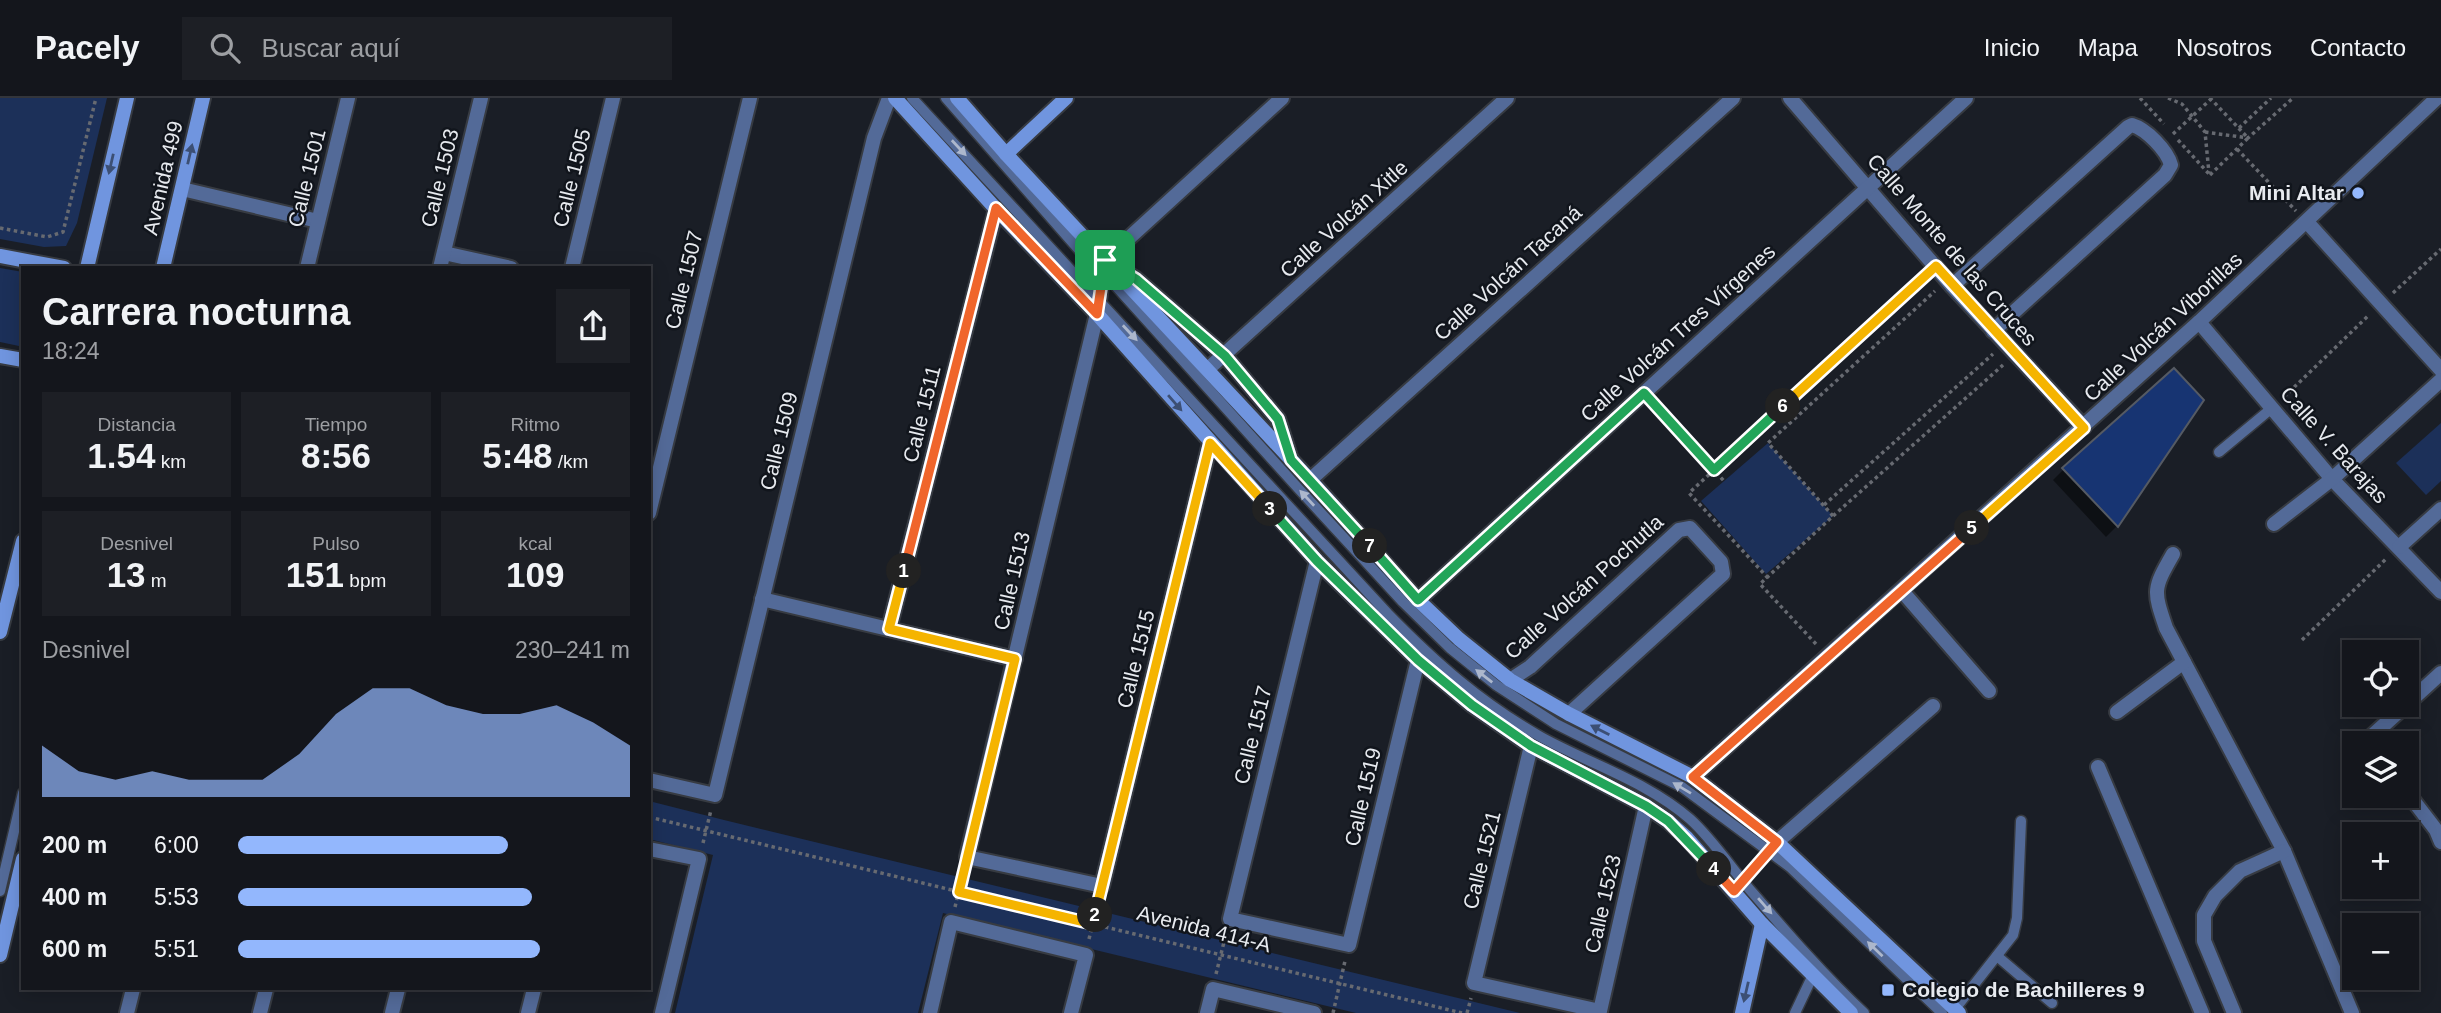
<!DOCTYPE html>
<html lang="es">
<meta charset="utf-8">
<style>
:root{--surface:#14161c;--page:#1d1f25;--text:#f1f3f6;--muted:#9d9fa3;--line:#33353b;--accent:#93b7fd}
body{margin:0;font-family:Arial,sans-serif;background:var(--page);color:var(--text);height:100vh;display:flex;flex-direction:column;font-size:26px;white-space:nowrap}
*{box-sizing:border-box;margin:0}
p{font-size:23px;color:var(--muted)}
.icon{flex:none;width:38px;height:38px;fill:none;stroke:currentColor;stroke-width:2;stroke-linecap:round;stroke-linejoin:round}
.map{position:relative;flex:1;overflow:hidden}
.sheet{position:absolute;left:21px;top:168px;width:630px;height:724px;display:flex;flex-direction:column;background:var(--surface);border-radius:0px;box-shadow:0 4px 18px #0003,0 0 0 2px var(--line)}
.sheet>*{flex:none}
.tools{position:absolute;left:2342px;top:542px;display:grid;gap:14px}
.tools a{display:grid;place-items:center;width:77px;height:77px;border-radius:0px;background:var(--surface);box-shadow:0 4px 18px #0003,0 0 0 2px var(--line);font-size:35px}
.pin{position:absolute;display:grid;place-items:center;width:60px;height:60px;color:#fff;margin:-30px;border-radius:14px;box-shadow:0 4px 10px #0006}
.km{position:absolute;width:35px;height:35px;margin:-18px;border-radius:50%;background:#222;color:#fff;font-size:19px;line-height:35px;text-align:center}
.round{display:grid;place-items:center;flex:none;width:74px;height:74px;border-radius:0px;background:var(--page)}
.headline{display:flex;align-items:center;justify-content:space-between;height:119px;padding:0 21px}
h1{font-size:38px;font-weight:600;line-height:52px}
.figures{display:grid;grid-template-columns:repeat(3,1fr);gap:10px;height:119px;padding:7px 21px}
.figures div{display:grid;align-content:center;border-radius:0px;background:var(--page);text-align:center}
.figures b{font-size:35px;font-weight:600}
.figures small{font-size:19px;font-weight:400}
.figures p{font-size:19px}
.chart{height:196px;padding:14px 21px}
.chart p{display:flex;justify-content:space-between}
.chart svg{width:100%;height:126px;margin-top:7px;fill:var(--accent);opacity:.7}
ul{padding:0 21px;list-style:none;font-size:23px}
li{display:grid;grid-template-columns:112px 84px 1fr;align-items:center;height:52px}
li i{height:18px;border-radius:9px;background:var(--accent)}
header{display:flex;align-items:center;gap:42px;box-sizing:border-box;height:98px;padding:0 35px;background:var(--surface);border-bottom:2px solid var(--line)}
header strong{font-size:33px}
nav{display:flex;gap:38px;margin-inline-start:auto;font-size:24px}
.search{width:490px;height:63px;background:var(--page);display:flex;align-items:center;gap:18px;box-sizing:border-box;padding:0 24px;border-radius:0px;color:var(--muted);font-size:26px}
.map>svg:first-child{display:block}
.green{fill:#1c3059}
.shadow{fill:#0007}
.building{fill:#173472;stroke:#555a63;stroke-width:2}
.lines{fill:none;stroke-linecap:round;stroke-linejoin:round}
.lane-casing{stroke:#373b42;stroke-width:13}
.street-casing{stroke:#373b42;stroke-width:18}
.secondary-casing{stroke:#373b42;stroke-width:18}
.path{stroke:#676a71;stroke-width:3.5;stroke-dasharray:3.5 3.5;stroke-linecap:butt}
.lane{stroke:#536a98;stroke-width:10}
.street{stroke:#536a98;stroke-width:14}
.secondary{stroke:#7095df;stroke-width:14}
.oneway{fill:#acb7cc}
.oneway2{fill:#3c4f74}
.split-1-casing{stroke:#fff;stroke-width:14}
.split-2-casing{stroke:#fff;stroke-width:14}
.split-3-casing{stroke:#fff;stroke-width:14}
.split-4-casing{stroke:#fff;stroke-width:14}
.split-5-casing{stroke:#fff;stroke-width:14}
.split-6-casing{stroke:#fff;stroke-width:14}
.split-7-casing{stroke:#fff;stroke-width:14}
.split-8-casing{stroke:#fff;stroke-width:14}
.split-1{stroke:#f0652b;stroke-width:9}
.split-2{stroke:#f5b400;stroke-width:9}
.split-3{stroke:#f5b400;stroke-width:9}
.split-4{stroke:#22a559;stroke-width:9}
.split-5{stroke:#f0652b;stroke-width:9}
.split-6{stroke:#f5b400;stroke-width:9}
.split-7{stroke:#22a559;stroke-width:9}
.split-8{stroke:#22a559;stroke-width:9}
.poi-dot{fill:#93b7fd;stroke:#11151c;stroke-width:2.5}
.labels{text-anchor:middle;stroke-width:5;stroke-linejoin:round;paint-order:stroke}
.street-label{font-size:21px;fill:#e7eaef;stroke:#11151c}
.poi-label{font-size:21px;font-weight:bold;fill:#e7eaef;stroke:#11151c;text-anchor:end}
</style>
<header>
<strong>Pacely</strong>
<div class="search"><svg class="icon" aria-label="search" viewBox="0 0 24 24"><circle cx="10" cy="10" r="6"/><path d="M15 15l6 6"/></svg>Buscar aquí</div>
<nav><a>Inicio</a><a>Mapa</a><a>Nosotros</a><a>Contacto</a></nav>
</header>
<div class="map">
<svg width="2441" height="915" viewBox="0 0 2441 915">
<rect width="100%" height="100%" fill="#1a1e26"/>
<g class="green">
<polygon points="0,0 107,0 77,125 66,148 44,149 0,141"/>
<polygon points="0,170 23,174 23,231 19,248 0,244"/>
<polygon points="2441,325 2441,383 2426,397 2396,365"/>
<polygon points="1768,345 1833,418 1766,476 1701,403"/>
<polygon points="649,703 724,722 1520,915 1356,915 943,815 918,915 675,915 713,757 649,741"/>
</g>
<polygon class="shadow" points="2202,302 2117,428 2106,439 2053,382 2064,371"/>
<polygon class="building" points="2174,270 2204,302 2118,429 2062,370"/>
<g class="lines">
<defs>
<g id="lane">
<path d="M912,0l476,516c48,49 93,89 153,123 49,27 107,45 149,82 20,18 38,44 55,65 38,44 77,90 119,129"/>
<polyline points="946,0 1080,153 1104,175 1297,389 1403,504 1450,550 1496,587 1556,626 1682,689 1790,769 1942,915"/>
<polyline points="2219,354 2272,310"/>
<polyline points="0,793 23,695"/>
<polyline points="1997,858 2052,905"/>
<polyline points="1955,911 2013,837 2017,820 2021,723"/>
<polyline points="1795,915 1813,877"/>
</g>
<g id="street">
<polyline points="1790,0 1952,188 2084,329"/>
<polyline points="182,91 318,123"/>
<polyline points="2307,124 2441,272"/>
<polyline points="444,155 511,170"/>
<polyline points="1105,162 1097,216 967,759 1102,788 1210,345"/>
<polyline points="1105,162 1282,0"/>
<polyline points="1112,166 1136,181 1225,258 1278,321 1291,362"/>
<polyline points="307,170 348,0"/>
<polyline points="440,170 481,0"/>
<polyline points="572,170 613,0"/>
<path d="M1952,188l176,-159 4,-2c14,4 35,25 39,40l-6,10 -172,156"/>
<polyline points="2199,224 2332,381 2441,494"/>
<polyline points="1208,271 1507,0"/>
<polyline points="1310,382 1733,0"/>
<polyline points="649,415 750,0"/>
<polyline points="2274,426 2332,381 2441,282"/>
<polyline points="2399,449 2441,411"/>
<path d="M2173,456c-20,35 -20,36 -7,74l118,223 68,162"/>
<polyline points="1317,463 1230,821 1349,847 1418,562"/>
<polyline points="1902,493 1989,593"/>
<polyline points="762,501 1015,561"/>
<polyline points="1418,502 1966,0"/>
<polyline points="889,531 996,111"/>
<polyline points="1510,582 1530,569 1679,432 1690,430 1721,464 1723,476 1569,616"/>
<polyline points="2406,607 2441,575"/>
<polyline points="2117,614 2184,564"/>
<polyline points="2363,646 2406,607"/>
<polyline points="1531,648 1474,885 1600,913 1646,708"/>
<polyline points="2098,669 2202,915"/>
<polyline points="1693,679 2199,224 2437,0"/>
<polyline points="649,682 715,697 874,40 889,0"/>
<polyline points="2406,693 2436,732 2441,744"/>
<polyline points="1777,744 1933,608"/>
<polyline points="649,751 699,761 662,915"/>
<polyline points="127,915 133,891"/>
<polyline points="260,915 266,891"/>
<polyline points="392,915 398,891"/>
<polyline points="528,915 534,891"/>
<polyline points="930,915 951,824 1086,857 1071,915"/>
<polyline points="1207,915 1213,891 1314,915"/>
<polyline points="2234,915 2204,843 2204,817 2215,798 2240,773 2284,753"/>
</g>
<g id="secondary">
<polyline points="895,0 996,111 1097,216 1317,463 1418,562 1472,607 1531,648 1646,708 1668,723 1687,740 1762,826 1851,915"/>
<polyline points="957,0 1006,56 1310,382 1418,502 1459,541 1510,582 1569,616 1693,679 1777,744 1959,915"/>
<polyline points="1006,56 1066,0"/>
<polyline points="0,158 64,170"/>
<polyline points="87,170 127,0"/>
<polyline points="163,170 203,0"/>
<polyline points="0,258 23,262"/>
<polyline points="0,534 23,443"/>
<polyline points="0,857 23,761"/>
<polyline points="1742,915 1762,826"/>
</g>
</defs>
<use href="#lane" class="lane-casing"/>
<use href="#street" class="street-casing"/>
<use href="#secondary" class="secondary-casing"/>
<g class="path">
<polyline points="2140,0 2164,26"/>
<polyline points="2168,0 2182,6 2205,34 2209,75"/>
<polyline points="2239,30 2271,0"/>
<polyline points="2205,34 2248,40 2293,0"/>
<polyline points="2173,36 2211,1"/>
<polyline points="2178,42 2210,77"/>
<polyline points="2237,51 2296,113"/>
<polyline points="2210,77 2248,40 2210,0"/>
<polyline points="0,130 47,139 63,134 96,0"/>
<polyline points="2393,195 2441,151"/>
<polyline points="2284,299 2369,217"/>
<polyline points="1655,307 1724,383"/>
<polyline points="1824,407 1993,256"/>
<polyline points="1833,418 1768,345 1935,193"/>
<polyline points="1768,480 1689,395 1924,179"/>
<polyline points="2302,542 2386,461"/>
<polyline points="1816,546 1760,486 1833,418 2003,267"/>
<polyline points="649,719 1462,915"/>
<polyline points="703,745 711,712"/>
<polyline points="955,809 963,775"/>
<polyline points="1089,841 1098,805"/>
<polyline points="1216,876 1226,836"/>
<polyline points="1333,915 1345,863"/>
<polyline points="1467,915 1471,900"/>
</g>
<use href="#lane" class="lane"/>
<use href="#street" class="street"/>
<use href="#secondary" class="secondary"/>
</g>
<defs><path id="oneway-solid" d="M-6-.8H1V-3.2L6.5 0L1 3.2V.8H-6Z" transform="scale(1.75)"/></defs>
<g class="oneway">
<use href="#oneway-solid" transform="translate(959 50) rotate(47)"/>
<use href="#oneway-solid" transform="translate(1130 235) rotate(47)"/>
<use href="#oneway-solid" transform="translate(1307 400) rotate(-133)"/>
<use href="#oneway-solid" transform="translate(1484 578) rotate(-142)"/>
<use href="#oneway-solid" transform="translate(1682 690) rotate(-149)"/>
<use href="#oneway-solid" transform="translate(1765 808) rotate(49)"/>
<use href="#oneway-solid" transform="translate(1875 851) rotate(-136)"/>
</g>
<g class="oneway2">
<use href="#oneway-solid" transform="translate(190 56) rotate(-77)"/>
<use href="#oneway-solid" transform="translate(111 66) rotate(103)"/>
<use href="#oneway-solid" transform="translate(1175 305) rotate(49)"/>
<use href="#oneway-solid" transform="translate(1600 632) rotate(-153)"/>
<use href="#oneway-solid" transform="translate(1746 894) rotate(103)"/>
</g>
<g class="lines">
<defs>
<polyline id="split-1" points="904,473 996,110 1097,216 1105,162"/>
<polyline id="split-2" points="904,473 889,531 1015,561 959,794 1093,826 1095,817"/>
<polyline id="split-3" points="1095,817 1210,345 1270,411"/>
<polyline id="split-4" points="1270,411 1317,463 1418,562 1472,607 1531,648 1646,708 1668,723 1714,771"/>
<polyline id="split-5" points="1714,771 1734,793 1777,744 1693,679 1972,430"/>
<polyline id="split-6" points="1783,308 1936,168 2084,330 1972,430"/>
<polyline id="split-7" points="1370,448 1418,502 1644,295 1714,372 1783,308"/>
<polyline id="split-8" points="1105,162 1136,181 1225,258 1278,321 1291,362 1370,448"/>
</defs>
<use href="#split-1" class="split-1-casing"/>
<use href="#split-2" class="split-2-casing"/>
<use href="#split-3" class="split-3-casing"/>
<use href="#split-4" class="split-4-casing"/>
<use href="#split-5" class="split-5-casing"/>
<use href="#split-6" class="split-6-casing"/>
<use href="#split-7" class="split-7-casing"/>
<use href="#split-8" class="split-8-casing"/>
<use href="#split-1" class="split-1"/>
<use href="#split-2" class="split-2"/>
<use href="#split-3" class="split-3"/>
<use href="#split-4" class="split-4"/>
<use href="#split-5" class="split-5"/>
<use href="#split-6" class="split-6"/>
<use href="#split-7" class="split-7"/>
<use href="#split-8" class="split-8"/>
</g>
<g class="poi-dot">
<circle cx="2358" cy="95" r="7"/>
<rect x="1881" y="885" width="14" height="14" rx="3.5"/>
</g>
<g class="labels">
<g class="street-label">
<text transform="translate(163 80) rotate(-77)" y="7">Avenida 499</text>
<text transform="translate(307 80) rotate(-76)" y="7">Calle 1501</text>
<text transform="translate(440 80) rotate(-76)" y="7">Calle 1503</text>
<text transform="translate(572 80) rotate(-76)" y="7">Calle 1505</text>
<text transform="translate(1344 121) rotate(-42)" y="7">Calle Volcán Xitle</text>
<text transform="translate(1952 152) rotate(49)" y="7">Calle Monte de las Cruces</text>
<text transform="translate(1508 175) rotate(-42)" y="7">Calle Volcán Tacaná</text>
<text transform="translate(684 182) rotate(-76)" y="7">Calle 1507</text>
<text transform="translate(2163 229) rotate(-43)" y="7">Calle Volcán Viborillas</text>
<text transform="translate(1678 235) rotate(-42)" y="7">Calle Volcán Tres Vírgenes</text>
<text transform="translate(922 316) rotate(-76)" y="7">Calle 1511</text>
<text transform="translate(779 343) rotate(-76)" y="7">Calle 1509</text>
<text transform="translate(2334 347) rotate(48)" y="7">Calle V. Barajas</text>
<text transform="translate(1012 483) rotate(-77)" y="7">Calle 1513</text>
<text transform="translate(1584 489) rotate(-42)" y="7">Calle Volcán Pochutla</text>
<text transform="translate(1136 561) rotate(-76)" y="7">Calle 1515</text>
<text transform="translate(1253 637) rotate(-76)" y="7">Calle 1517</text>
<text transform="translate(1363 699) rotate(-77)" y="7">Calle 1519</text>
<text transform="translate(1482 762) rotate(-76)" y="7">Calle 1521</text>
<text transform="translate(1603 806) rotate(-77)" y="7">Calle 1523</text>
<text transform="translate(1204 831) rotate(14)" y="7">Avenida 414-A</text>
</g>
<g class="poi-label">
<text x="2344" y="102">Mini Altar</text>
<text x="1902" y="899" text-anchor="start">Colegio de Bachilleres 9</text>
</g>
</g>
</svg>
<div class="tools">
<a><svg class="icon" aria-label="locate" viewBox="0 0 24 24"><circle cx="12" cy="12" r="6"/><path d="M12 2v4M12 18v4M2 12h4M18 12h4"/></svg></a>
<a><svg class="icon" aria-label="layers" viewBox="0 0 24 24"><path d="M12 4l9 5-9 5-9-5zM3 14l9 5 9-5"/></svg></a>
<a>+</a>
<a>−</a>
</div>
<div class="pin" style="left:1105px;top:162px;background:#1e9e55"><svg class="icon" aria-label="arrive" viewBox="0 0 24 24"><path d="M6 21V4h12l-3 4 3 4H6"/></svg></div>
<b class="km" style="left:904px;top:473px">1</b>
<b class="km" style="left:1095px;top:817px">2</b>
<b class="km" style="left:1270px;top:411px">3</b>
<b class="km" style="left:1714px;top:771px">4</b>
<b class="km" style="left:1972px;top:430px">5</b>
<b class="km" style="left:1783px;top:308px">6</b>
<b class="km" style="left:1370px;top:448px">7</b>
<section class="sheet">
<div class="headline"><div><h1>Carrera nocturna</h1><p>18:24</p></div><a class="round"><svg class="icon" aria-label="share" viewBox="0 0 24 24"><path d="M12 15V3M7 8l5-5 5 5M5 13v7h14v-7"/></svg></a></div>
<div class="figures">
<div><p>Distancia</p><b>1.54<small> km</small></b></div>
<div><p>Tiempo</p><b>8:56</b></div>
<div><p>Ritmo</p><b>5:48<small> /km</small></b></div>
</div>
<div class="figures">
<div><p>Desnivel</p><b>13<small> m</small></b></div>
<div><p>Pulso</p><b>151<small> bpm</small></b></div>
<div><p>kcal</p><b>109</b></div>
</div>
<div class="chart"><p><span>Desnivel</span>230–241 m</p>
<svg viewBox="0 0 160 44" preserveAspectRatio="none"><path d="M0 44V26L10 35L20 38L30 35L40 38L50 38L60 38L70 29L80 15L90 6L100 6L110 12L120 15L130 15L140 12L150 18L160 26V44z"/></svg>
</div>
<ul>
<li><b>200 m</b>6:00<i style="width:69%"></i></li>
<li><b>400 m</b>5:53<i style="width:75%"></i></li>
<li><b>600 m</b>5:51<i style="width:77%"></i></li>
</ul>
</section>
</div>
